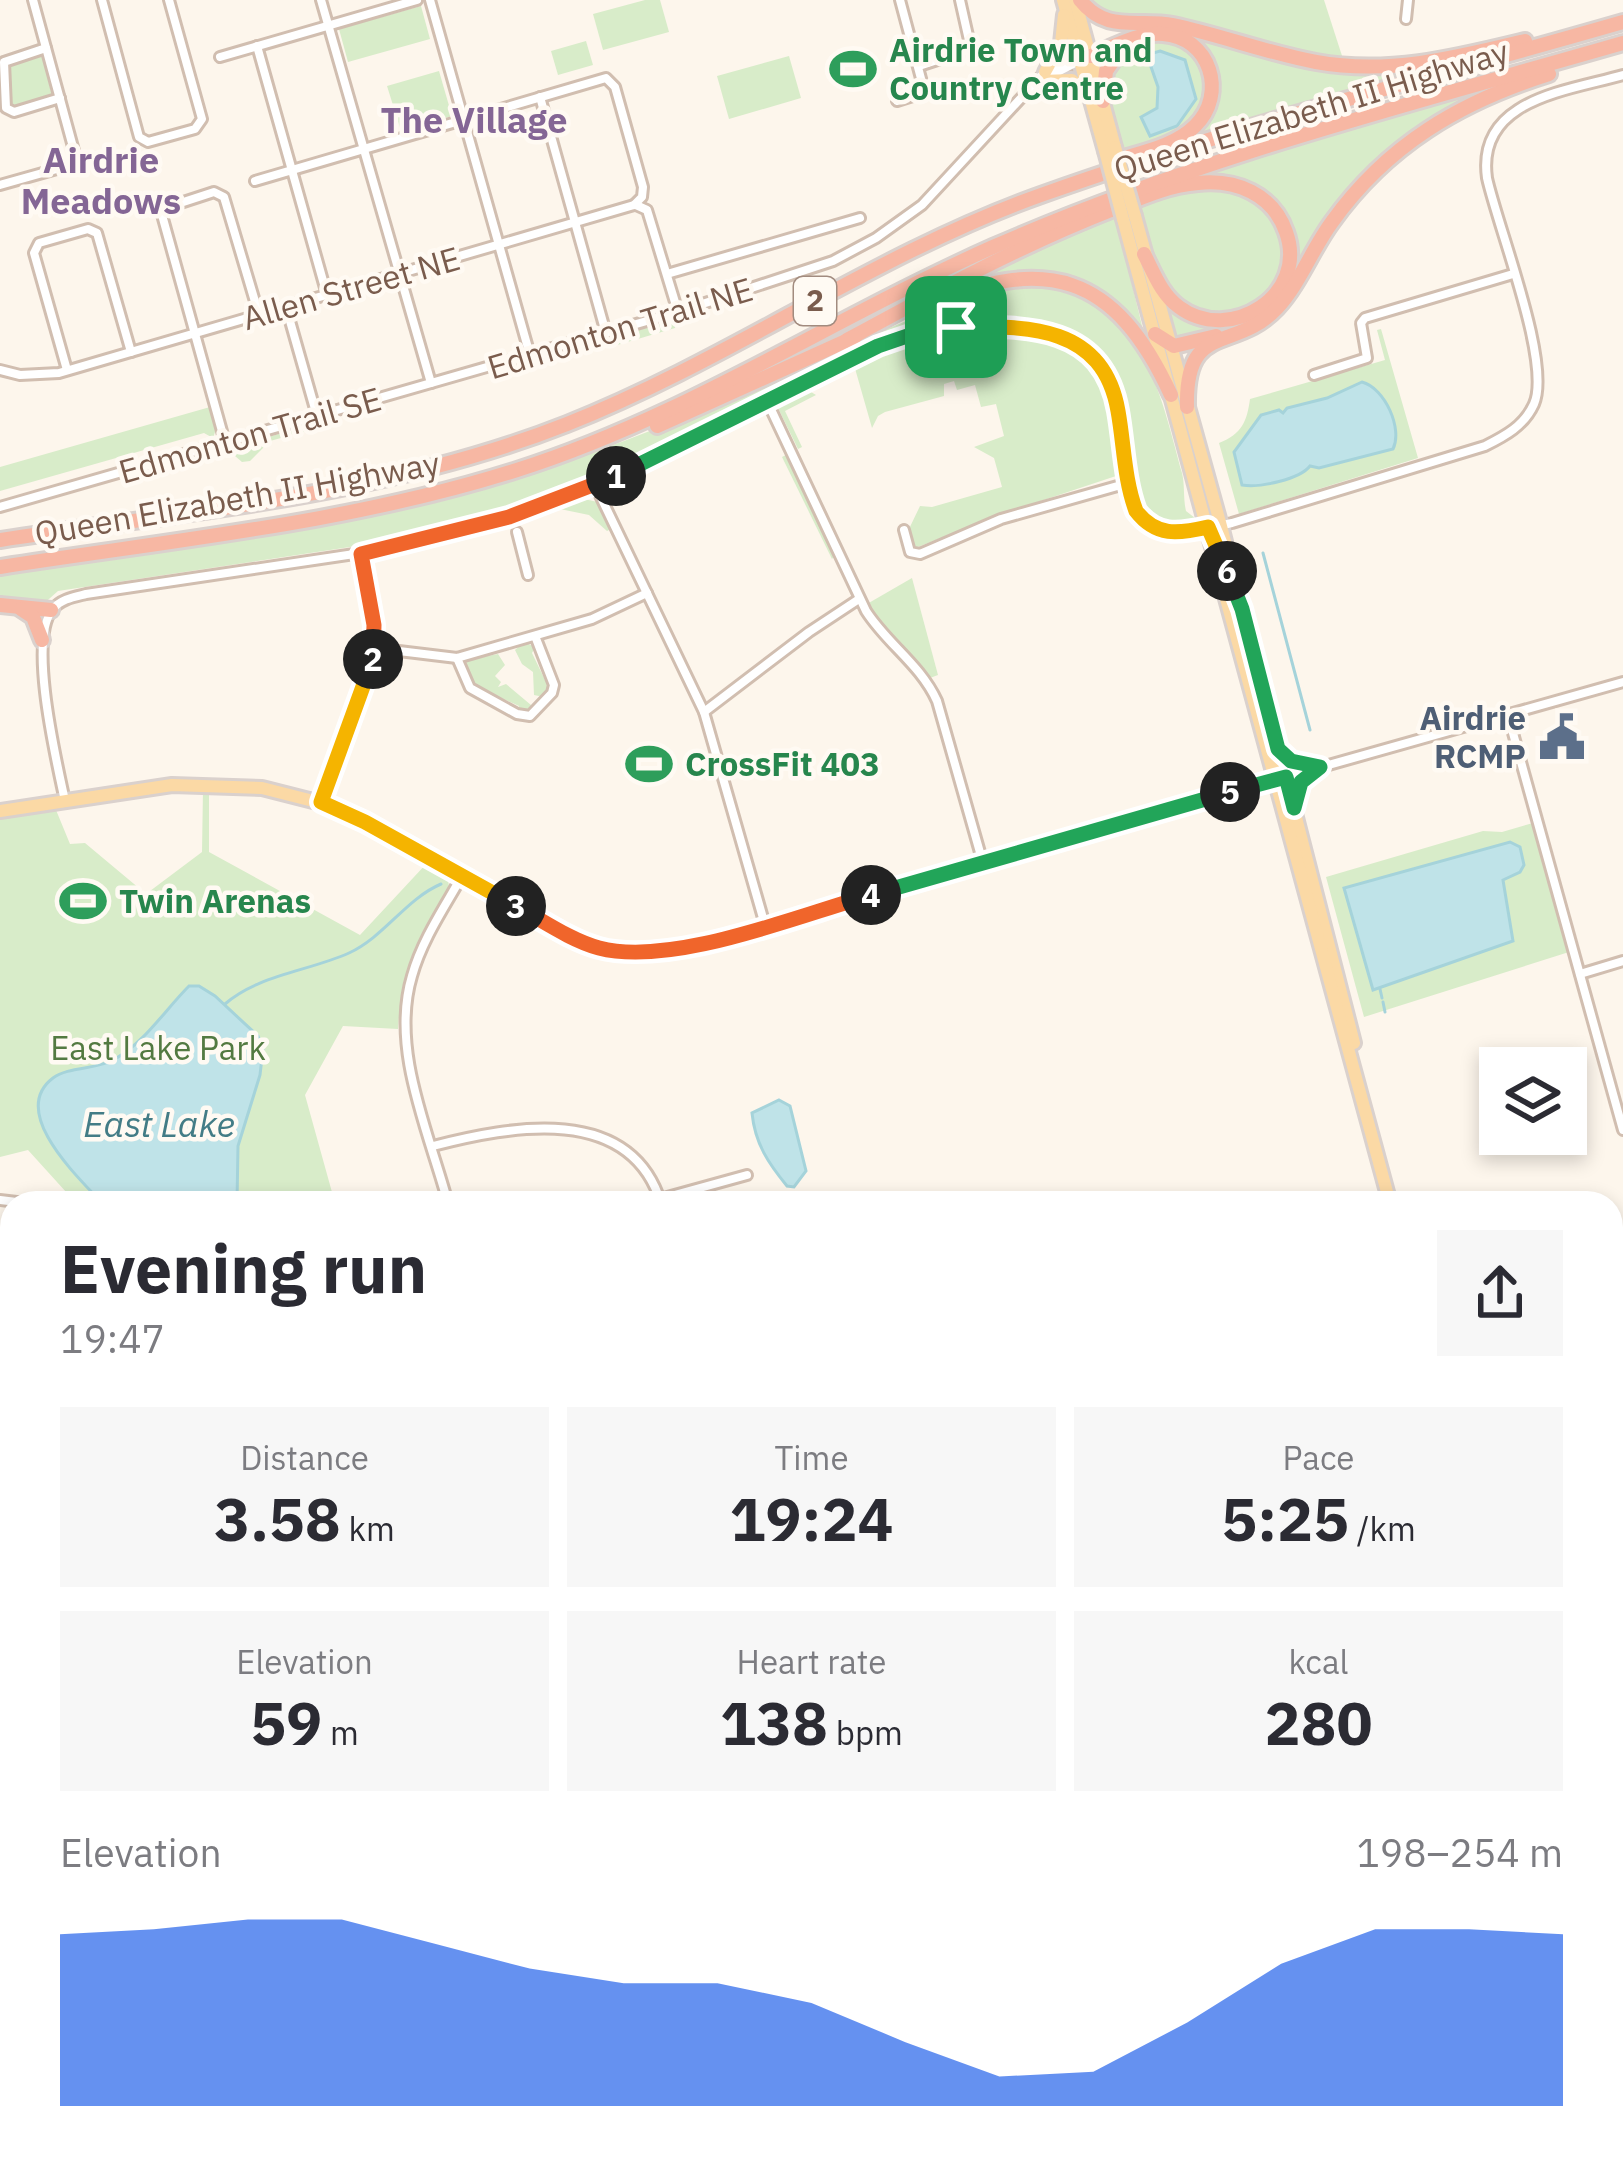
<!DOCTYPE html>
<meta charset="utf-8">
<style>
:root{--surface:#fff;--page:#f7f7f7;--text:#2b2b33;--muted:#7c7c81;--accent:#2563eb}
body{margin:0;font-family:"IBM Plex Sans",sans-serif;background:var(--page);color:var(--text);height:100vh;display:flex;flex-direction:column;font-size:45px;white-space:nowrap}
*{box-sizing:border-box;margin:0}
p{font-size:39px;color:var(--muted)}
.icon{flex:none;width:66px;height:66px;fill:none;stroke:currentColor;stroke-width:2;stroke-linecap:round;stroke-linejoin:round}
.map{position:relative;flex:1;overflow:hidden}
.details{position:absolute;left:0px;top:1191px;width:1623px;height:975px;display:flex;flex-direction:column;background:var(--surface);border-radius:36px 36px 0 0;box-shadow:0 6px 18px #0003}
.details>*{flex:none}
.controls{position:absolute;left:1479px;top:1047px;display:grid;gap:24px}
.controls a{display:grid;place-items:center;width:108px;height:108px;border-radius:0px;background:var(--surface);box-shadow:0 6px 18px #0003;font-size:60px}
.pin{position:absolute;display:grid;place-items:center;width:102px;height:102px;color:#fff;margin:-51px;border-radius:24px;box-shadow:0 6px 18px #0006}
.km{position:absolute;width:60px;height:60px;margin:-30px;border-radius:50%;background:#222;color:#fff;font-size:33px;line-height:60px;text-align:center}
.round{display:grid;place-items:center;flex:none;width:126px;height:126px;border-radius:0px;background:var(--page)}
.head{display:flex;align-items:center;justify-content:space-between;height:204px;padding:0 60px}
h1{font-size:66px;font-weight:700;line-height:90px}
.stats{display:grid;grid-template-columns:repeat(3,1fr);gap:18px;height:204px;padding:12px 60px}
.stats div{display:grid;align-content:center;border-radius:0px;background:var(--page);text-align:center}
.stats b{font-size:60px;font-weight:700}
.stats small{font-size:33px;font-weight:400}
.stats p{font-size:33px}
.chart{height:336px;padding:24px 60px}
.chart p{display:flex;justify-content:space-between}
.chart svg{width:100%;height:216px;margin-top:12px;fill:var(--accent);opacity:.7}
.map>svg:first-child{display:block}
.green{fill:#d8ecc9}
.water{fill:#bfe3e8;stroke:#a5d3da;stroke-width:3}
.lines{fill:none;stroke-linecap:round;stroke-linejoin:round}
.stream{stroke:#a5d3da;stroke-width:3}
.minor-casing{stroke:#d1beb0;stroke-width:14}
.major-casing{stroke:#dad1cd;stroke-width:18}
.highway-casing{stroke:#dad1cd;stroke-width:20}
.minor{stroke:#fff;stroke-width:8}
.major{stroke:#fbd9a5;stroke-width:12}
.highway{stroke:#f7b7a3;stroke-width:14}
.major-bridge-casing{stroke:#dad1cd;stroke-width:18;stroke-linecap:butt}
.major-bridge{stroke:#fbd9a5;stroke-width:12}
.split-1-casing{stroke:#fff;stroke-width:24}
.split-2-casing{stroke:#fff;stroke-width:24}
.split-3-casing{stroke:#fff;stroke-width:24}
.split-4-casing{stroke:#fff;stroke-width:24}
.split-5-casing{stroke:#fff;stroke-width:24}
.split-6-casing{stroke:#fff;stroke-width:24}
.split-7-casing{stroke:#fff;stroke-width:24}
.split-1{stroke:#22a559;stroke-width:15}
.split-2{stroke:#f0652b;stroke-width:15}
.split-3{stroke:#f5b400;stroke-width:15}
.split-4{stroke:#f0652b;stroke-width:15}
.split-5{stroke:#22a559;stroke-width:15}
.split-6{stroke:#22a559;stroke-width:15}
.split-7{stroke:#f5b400;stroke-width:15}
.labels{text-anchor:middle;stroke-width:9;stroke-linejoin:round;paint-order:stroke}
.shield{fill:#fffaf3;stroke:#a28b7f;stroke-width:3}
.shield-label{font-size:30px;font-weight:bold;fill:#7a5c4d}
.leisure-label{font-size:33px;font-weight:bold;fill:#27864d;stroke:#fffaf3;text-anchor:start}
.street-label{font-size:33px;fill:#7a5c4d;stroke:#fffaf3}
.service-label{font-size:33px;font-weight:bold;fill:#4e5e75;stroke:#fffaf3;text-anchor:end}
.park-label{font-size:33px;fill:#537a41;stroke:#fffaf3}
.neighbourhood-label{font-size:36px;font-weight:bold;fill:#846695;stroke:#fffaf3}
.water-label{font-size:36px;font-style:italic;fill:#437c86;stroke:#fffaf3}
</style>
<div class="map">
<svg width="1623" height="2165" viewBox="0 0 1623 2165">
<rect width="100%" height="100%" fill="#fdf6ec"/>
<g class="green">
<polygon points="645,0 660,0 669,32 603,50 593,14"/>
<polygon points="1090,0 1324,0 1344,62 1124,21 1100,10"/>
<polygon points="421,6 430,39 348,62 339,29"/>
<polygon points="1184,32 1297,60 1459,62 1178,144 1216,92"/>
<path d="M1163,36c8,4 19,7 27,13 30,21 16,65 -10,83 -17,11 -37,14 -57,19 -12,-46 -24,-58 2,-102z"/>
<polygon points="586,41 593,65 558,75 551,51"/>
<polygon points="38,56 43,57 52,96 12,106 6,68"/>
<polygon points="789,56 801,98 729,119 717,76"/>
<polygon points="439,71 452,116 401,131 387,86"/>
<polygon points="1499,85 1407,136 1375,164 1281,299 1245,324 1174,340 1159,289 1192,319 1270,306 1294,246 1257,188 1178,182"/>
<path d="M1187,188c14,0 32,-3 46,0 8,1 17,9 24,14 61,39 7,137 -59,108 -15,-7 -26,-13 -35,-28 -13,-24 -18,-54 -25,-80z"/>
<polygon points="1115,214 1144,334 1124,312 1078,283 947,289"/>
<polygon points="976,262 978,266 789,363 694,403"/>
<path d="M1012,282c17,2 40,0 56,7 79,31 94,110 114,184 3,12 1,25 4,38l9,7c-7,8 -12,11 -23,10 -49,-4 -38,-99 -51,-135 -10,-25 -29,-48 -53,-60 -37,-20 -121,-16 -162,-4 -37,11 -72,31 -107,49 -60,29 -120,59 -180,89l-5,6 -138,44 -126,30 -292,44 -18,16 -40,-6v-26c210,-34 423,-59 624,-134 131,-49 254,-116 388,-159z"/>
<polygon points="676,320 675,328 614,346 612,341 616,336"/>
<path d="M1381,329l37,129 -179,56 -20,-71c23,-9 28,-22 31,-44l135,-39 -8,-30z"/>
<path d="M949,335c78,-4 156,-2 165,94 2,15 6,32 2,47l-120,40 -83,33 -5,-18 12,-25 12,1 70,-20 -8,-29 -20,-11 30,-11 -8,-32 -15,3 -6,-22 -18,5 -3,-9 -10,3v12l-59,16 -7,4 -6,12 -18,-63 58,-24z"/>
<polygon points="806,389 816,395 785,411 802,447 798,449 778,408"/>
<polygon points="210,407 216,429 213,438 204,433 0,491 0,467"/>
<polygon points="309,425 310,430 270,441 250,461 242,462 235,456 238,446"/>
<polygon points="788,454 835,555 832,559 782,457"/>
<polygon points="579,498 598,502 611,529 607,531 589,515 560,509 561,504"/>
<polygon points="912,578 938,675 930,678 888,634 867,604"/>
<polygon points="524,642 535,647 532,653 545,680 550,680 551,690 544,697 534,695 533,672 522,664 515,650"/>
<polygon points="498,654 505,665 495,676 501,682 498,687 506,684 531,705 529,714 519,711 519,706 471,684 466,660"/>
<path d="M203,789h6v63l151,83 67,-72 21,16 1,8c-26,48 -48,87 -51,142l-55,-3 -38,69 30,108h-259l-48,-53 -28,7v-339l56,-8 14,34 15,-1 61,51 56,-42z"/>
<polygon points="1533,823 1569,952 1364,1017 1326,877 1483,831 1502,832"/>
</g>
<g class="water">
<polygon points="1160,51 1185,60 1196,99 1177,126 1150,136 1141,117 1157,108 1158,87 1149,61 1153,53"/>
<path d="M1362,382c23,6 41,47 31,67l-74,19 -9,-2c-10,13 -50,22 -68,19l-8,-33 27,-37 18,-5 4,3 4,-5 40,-10z"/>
<polygon points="1510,842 1520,847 1524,865 1520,872 1503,880 1513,941 1373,990 1344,888"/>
<path d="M189,986h10l16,10 43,40 5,13 -3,26 -22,71 -1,57h-135c-24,-26 -94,-91 -49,-125 16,-12 44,-8 62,-19 30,-17 50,-49 74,-73z"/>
<path d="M779,1100l11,6 16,65 -12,16 -7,-1c-18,-22 -32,-42 -35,-73z"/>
</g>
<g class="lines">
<g class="stream">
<polyline points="1263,553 1310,730"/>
<polyline points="1380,989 1382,998"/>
<polyline points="1383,1002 1385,1012"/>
<path d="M225,1004c33,-29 84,-33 124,-51 35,-16 57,-54 92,-69"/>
</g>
<defs>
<g id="minor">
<polyline points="102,0 139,137 148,142 195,129 202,119 169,0"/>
<polyline points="321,0 431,383"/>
<polyline points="430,0 530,355"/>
<polyline points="1406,19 1408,0"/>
<polyline points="257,46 327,295"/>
<polyline points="46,48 4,62 6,108 14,112 60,98"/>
<polyline points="220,57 417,0"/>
<polyline points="919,66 971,49 960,0"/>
<polyline points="1044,79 1079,61"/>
<polyline points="540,97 606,333"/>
<polyline points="897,101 919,94 923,86 900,0"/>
<polyline points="255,181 606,78 615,87 643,187 642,197 634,205"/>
<polyline points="0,185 71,165 76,158 33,0"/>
<polyline points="636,205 647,210 678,312"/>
<polyline points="667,274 860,218"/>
<polyline points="286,307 317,416"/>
<polyline points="0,370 20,375 59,373 634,205"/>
<polyline points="67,370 34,253 39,243 88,229 97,233 131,352"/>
<polyline points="1314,375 1367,358 1361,323 1365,318 1513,274"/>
<path d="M767,401l99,210c21,33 54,53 71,90l46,162"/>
<polyline points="225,442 162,215 165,208 214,192 224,197 259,315"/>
<polyline points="596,487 704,712 765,925"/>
<polyline points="0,507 678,312 833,261 876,238 922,205 1045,72 1077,54"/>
<polyline points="904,530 910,552 920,554 1001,519 1128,483"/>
<polyline points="517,532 528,575"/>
<polyline points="374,648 457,658 592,619 647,593"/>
<polyline points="457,658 470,688 517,714 530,716 552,693 554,685 535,636"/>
<polyline points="704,712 809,632 859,599"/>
<polyline points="1508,715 1623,1130"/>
<polyline points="1286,777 1623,682"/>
<path d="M65,801c-8,-38 -38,-162 -12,-192 8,-10 21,-12 33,-15l275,-41 148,-37 87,-29 282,-141c69,-28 206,-42 236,47 13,38 8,80 22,118l20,19 29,3 47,-10 253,-77c20,-10 39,-20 49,-42 18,-41 -36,-176 -47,-226 -11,-79 80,-87 136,-103"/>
<polyline points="321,803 372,662 374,625 361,553"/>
<polyline points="1580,974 1623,961"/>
<path d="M433,1146c78,-20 197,-43 228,57"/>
<polyline points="660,1199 747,1175"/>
<polyline points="0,1200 25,1203"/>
<path d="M448,1203c-19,-71 -58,-154 -36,-227 10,-36 32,-68 50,-100"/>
<polyline points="0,1299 12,1275"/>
<polyline points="1611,1308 1623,1304"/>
<polyline points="0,1337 12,1361"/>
<polyline points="0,1381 12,1373"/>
<polyline points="0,1451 12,1444"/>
<polyline points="0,1477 12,1498"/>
<polyline points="0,1598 12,1639"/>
<polyline points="0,1740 12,1736"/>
<polyline points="1611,1956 1623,1952"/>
<polyline points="390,2154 394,2165"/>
<polyline points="1238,2154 1241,2165"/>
<polyline points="243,2165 245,2154"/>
<polyline points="884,2165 922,2154"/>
</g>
<g id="major">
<polyline points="1063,0 1105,151"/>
<polyline points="1075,0 1115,147"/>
<polyline points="1045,72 1061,43 1064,15"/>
<polyline points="1042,81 1072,80 1087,95"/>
<polyline points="1135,216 1221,526 1354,1043"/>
<polyline points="1123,219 1390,1203"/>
<polyline points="1279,750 1291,761 1320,767"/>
<polyline points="1295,804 1301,782 1320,767"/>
<polyline points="0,811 172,785 262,788 321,803 365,822 589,945 646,954 698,945 1286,777"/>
<polyline points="1611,2008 1623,2051"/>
</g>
<g id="highway">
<path d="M1080,0c27,34 57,18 93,25 48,10 94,28 143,37 72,13 139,-4 209,-21"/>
<path d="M1091,56c22,-9 48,-24 72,-22 47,3 65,60 32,92 -20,20 -52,26 -78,34"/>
<polyline points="1103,101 1106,71 1124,45"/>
<path d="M925,306c121,-52 190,-33 246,89"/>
<polyline points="1155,334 1174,346 1216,336"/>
<path d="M847,340c86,-47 172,-94 264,-130 27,-11 57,-25 87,-27 38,-4 75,11 88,49 23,63 -56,113 -107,75 -18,-13 -25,-34 -35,-53"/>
<path d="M1187,407c-2,-87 48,-54 90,-99 23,-25 35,-59 55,-86 55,-77 128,-120 217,-148"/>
<polyline points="657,426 855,337"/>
<path d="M0,540c190,-29 388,-45 567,-116 164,-65 308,-170 474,-229 190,-68 388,-117 582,-173"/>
<path d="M0,567c173,-27 350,-44 517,-97 168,-53 316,-152 476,-223 203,-89 418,-143 630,-204"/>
<polyline points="0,605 51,610"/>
<polyline points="21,609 33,617 42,640"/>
</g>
</defs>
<use href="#minor" class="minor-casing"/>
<use href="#major" class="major-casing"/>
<use href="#highway" class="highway-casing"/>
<use href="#minor" class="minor"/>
<use href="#major" class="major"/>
<use href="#highway" class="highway"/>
<defs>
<g id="major-bridge">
<polyline points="1115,147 1135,216"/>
<polyline points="1105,151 1123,219"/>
</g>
</defs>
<use href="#major-bridge" class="major-bridge-casing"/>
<use href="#major-bridge" class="major-bridge"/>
</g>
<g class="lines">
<defs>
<polyline id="split-1" points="616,476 878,346 916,333 956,327"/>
<polyline id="split-2" points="373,659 374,625 361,554 509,517 616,476"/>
<polyline id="split-3" points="373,659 321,802 365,822 516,906"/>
<path id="split-4" d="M516,906c26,14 54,34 83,42 73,19 198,-32 272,-53"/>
<polyline id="split-5" points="871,895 1230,792"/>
<polyline id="split-6" points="1227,571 1242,609 1278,749 1291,761 1320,767 1301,782 1294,808 1286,777 1230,792"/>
<path id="split-7" d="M956,327c70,-1 147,-3 162,84 6,33 6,68 18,100 20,26 42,23 72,16l19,44"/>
</defs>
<use href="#split-1" class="split-1-casing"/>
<use href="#split-2" class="split-2-casing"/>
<use href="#split-3" class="split-3-casing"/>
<use href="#split-4" class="split-4-casing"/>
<use href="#split-5" class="split-5-casing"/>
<use href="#split-6" class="split-6-casing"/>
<use href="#split-7" class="split-7-casing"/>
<use href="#split-1" class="split-1"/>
<use href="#split-2" class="split-2"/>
<use href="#split-3" class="split-3"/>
<use href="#split-4" class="split-4"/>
<use href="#split-5" class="split-5"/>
<use href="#split-6" class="split-6"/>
<use href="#split-7" class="split-7"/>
</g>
<defs>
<symbol id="stadium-bare" viewBox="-9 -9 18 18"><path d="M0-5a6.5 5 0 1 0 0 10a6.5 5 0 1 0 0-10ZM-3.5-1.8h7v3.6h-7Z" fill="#2e9e5b" stroke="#fffaf3" stroke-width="2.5" paint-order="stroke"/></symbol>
<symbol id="civic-bare" viewBox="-9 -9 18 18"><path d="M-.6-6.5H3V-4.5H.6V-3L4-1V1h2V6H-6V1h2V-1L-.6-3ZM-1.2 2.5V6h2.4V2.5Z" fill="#5c6f8a" stroke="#fffaf3" stroke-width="2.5" paint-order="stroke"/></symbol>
</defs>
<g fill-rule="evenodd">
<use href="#stadium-bare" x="820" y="36" width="66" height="66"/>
<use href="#civic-bare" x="1529" y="704" width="66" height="66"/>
<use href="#stadium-bare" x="616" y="731" width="66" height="66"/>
<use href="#stadium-bare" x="50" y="868" width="66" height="66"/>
</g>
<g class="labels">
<rect class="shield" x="794" y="277" width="42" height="48" rx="9"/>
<g class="shield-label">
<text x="815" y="311">2</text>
</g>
<g class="leisure-label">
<text x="889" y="62">Airdrie Town and<tspan x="889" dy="38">Country Centre</tspan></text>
<text x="685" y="776">CrossFit 403</text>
<text x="119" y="913">Twin Arenas</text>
</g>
<g class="street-label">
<text transform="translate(1311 110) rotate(-17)" y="12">Queen Elizabeth II Highway</text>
<text transform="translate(351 288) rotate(-16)" y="12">Allen Street NE</text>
<text transform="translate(620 328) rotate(-17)" y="12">Edmonton Trail NE</text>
<text transform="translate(250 435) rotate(-16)" y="12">Edmonton Trail SE</text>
<text transform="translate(237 498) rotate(-10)" y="12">Queen Elizabeth II Highway</text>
</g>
<g class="service-label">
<text x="1526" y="730">Airdrie<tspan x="1526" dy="38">RCMP</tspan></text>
</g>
<g class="park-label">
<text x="158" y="1060">East Lake Park</text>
</g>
<g class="neighbourhood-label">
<text x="474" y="133">The Village</text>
<text x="101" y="173">Airdrie<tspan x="101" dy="41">Meadows</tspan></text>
</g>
<g class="water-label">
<text x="159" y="1137">East Lake</text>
</g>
</g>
</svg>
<div class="controls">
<a><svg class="icon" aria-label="layers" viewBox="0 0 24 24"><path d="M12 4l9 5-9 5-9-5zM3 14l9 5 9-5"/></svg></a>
</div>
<div class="pin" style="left:956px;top:327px;background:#1e9e55"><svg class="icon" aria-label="arrive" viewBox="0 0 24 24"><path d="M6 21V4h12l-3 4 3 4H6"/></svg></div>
<b class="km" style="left:616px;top:476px">1</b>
<b class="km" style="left:373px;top:659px">2</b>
<b class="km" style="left:516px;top:906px">3</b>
<b class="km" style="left:871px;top:895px">4</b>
<b class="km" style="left:1230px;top:792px">5</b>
<b class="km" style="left:1227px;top:571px">6</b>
<section class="details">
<div class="head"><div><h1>Evening run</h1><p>19:47</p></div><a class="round"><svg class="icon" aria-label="share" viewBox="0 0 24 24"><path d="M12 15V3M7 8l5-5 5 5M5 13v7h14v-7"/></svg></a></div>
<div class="stats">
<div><p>Distance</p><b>3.58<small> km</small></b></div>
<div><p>Time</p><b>19:24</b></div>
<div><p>Pace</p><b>5:25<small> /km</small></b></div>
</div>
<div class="stats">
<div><p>Elevation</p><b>59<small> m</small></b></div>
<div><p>Heart rate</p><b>138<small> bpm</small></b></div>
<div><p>kcal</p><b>280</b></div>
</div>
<div class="chart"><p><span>Elevation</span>198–254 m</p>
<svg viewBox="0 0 160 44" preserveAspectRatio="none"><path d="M0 44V9L10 8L20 6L30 6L40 11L50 16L60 19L70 19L80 23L90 31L100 38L110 37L120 27L130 15L140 8L150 8L160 9V44z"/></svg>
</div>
</section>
</div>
